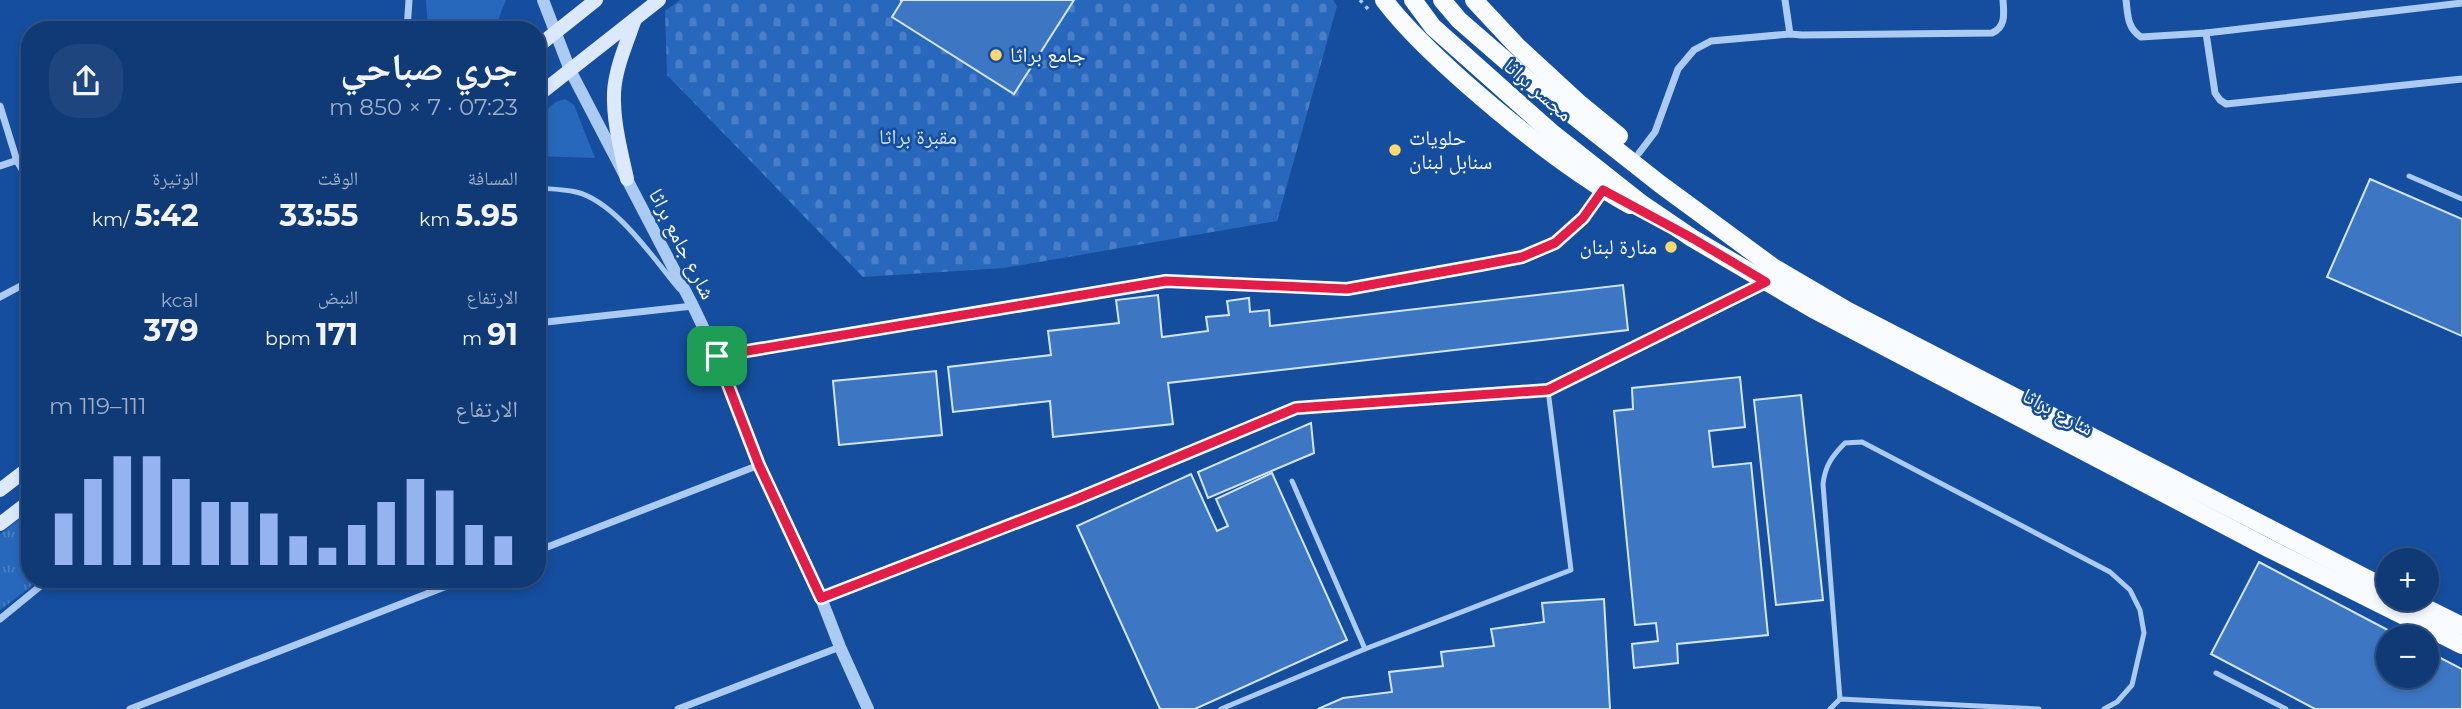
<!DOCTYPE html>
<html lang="ar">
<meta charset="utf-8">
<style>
:root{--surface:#103a76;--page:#1e457e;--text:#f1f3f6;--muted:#9cadc5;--line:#305488;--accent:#95b2f1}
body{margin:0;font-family:Montserrat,"Noto Naskh Arabic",sans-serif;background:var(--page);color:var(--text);direction:rtl;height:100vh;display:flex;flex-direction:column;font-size:26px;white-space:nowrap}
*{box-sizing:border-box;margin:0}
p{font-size:23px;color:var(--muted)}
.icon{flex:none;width:38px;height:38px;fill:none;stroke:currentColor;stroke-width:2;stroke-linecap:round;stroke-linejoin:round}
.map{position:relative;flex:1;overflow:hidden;direction:ltr}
.sheet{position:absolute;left:21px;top:21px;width:525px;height:567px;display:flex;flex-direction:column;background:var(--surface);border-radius:28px;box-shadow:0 4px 10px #0003,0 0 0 2px var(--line);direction:rtl}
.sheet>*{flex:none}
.controls{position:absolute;left:2376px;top:548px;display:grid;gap:14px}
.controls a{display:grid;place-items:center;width:63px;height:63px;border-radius:50%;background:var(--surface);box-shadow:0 4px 10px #0003,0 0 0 2px var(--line);font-size:35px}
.pin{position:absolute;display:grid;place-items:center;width:60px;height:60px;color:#fff;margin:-30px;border-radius:14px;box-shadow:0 4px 10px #0006}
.round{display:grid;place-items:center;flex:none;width:74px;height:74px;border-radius:28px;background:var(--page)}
.overview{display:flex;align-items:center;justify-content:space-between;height:119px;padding:0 28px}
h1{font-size:38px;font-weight:700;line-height:52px}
.metrics{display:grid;grid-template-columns:repeat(3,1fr);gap:10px;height:119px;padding:7px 28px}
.metrics div{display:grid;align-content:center}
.metrics b{font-size:30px;font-weight:700}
.metrics small{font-size:19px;font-weight:400}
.metrics p{font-size:19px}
.chart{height:196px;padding:14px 28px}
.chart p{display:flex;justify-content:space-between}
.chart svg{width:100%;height:126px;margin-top:7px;stroke:var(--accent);stroke-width:6}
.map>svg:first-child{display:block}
.grass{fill:#2868bc}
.cemetery{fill:url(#cemetery-stones)}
.park{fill:url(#park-tufts)}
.building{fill:#3d77c4;stroke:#d4e6fd;stroke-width:2}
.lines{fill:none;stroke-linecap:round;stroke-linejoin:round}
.path{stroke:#accbf3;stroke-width:3.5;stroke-dasharray:3.5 5;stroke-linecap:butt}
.service{stroke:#accbf3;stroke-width:5}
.minor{stroke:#accbf3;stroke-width:7}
.tertiary{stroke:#accbf3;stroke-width:12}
.secondary{stroke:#dce9fd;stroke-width:14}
.primary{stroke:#f8fbff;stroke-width:18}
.route-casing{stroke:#fff;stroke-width:14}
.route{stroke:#e11d48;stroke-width:9}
.poi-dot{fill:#ffd86e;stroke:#154e9e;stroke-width:2.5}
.labels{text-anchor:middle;stroke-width:5;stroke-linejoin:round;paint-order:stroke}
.poi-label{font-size:21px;fill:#fff;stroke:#154e9e;text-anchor:start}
.street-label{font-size:21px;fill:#fff;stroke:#154e9e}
.park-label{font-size:21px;fill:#d4e6fd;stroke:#154e9e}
</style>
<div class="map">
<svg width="2462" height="709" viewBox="0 0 2462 709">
<defs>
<pattern id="cemetery-stones" width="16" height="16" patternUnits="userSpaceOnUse" patternTransform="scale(1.75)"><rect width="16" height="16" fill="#2868bc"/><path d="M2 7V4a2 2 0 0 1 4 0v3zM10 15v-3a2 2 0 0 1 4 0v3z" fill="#487fc6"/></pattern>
<pattern id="park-tufts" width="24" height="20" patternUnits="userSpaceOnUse" patternTransform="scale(1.75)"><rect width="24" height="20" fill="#2868bc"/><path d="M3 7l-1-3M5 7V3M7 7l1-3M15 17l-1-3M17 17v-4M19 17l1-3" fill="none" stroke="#487fc6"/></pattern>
</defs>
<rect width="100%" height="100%" fill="#154e9e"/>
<g class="grass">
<polygon points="426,0 506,0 494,30 428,30"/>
<polygon points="565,99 574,105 595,158 537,156 537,117 556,102"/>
</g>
<polygon class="cemetery" points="680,0 1333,0 1337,6 1277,221 1004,268 863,277 667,75 665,11"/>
<polygon class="park" points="30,511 30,579 41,579 0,610 0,534"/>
<g class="building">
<polygon points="900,0 1074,0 1014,94 892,17 902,1"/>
<polygon points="2370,179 2462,219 2462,336 2327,277"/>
<polygon points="1623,285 1628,330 1168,383 1173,424 1053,437 1050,401 953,412 948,367 1051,355 1048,331 1119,323 1116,300 1158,295 1162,337 1208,331 1206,317 1229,315 1227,301 1249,298 1250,312 1269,310 1270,326"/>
<polygon points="936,371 942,435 839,445 833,381"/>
<polygon points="1740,377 1745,427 1709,431 1713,467 1751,463 1768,635 1677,644 1678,663 1634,668 1632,644 1658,641 1656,623 1635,625 1614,411 1633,409 1632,388"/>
<polygon points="1801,395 1823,600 1776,605 1754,400"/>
<polygon points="1311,423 1314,453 1208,498 1198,472"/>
<polygon points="1272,473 1347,640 1195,709 1160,709 1077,526 1191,474 1217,531 1228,526 1216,499"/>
<polygon points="2259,562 2401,637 2389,637 2389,676 2427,676 2427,651 2462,669 2462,709 2315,709 2211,654"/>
<polygon points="1604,599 1610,709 1318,709 1343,698 1392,692 1389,672 1443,666 1441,652 1494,646 1491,629 1544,622 1542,603"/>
</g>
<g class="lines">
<polyline class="path" points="1360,0 1368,9"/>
<g class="service">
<polyline points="2409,176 2462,199"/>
<path d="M537,188c13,1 26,1 39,4 39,9 78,67 103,97"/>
<polyline points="717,356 1166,281 1347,289 1480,265 1522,257 1555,243 1583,218 1602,191"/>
<polyline points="1292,481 1365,649"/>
<polyline points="821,598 1072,501 1296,408 1548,390 1763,283"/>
<polyline points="2216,673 2286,709"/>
<path d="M1840,699l-17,-215c2,-18 9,-28 22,-41l17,-1 248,130 20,18 10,20 4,23 -12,52 -15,17 -13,7"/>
<polyline points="1221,709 1365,649 1571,570 1548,390"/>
<polyline points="1830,709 1840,699 2039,709"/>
</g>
<g class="minor">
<path d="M1785,0l5,34 12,1 190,-2c14,-6 12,-19 11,-33"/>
<path d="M2126,0c2,15 1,28 15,37l65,-4 256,-30"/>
<polyline points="407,30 409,0"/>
<polyline points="2206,33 2215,93 2220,100 2226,104 2462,79"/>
<polyline points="0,106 17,161 30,183"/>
<polyline points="1639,153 1655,132 1678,69 1694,50 1711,41 1790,34"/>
<polyline points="0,166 30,156"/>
<polyline points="0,297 30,281"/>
<polyline points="537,323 693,306"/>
<polyline points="537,551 759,465"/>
<polyline points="0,619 49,579"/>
<polyline points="130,709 465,579"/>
<polyline points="678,709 840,647"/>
</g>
<polyline class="tertiary" points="543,0 570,70 693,306 717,356 759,465 821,598 840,647 868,709"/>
<g class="secondary">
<polyline points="537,47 596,0"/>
<polyline points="537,96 659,0"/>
<path d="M627,179c-6,-28 -14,-57 -13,-86 1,-24 13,-51 21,-74"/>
<polyline points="0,490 30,467"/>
<polyline points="0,524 30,501"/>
</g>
<g class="primary">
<path d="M1384,0c23,30 51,56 79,81 52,46 107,90 167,124"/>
<polyline points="1413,0 1433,27 1551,132 1642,204 1692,238 1813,309 2268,548 2462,645"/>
<polyline points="1442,0 1459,20 1528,80 1660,184 1773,267 1848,311 2389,590"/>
<polyline points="1474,0 1516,45 1580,104 1619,136"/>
<polyline points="2406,598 2462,626"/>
</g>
</g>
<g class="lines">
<defs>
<polygon id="route" points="1603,190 1692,238 1766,282 1548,390 1296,408 1072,501 821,598 759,465 717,356 1166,281 1347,289 1480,265 1522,257 1555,243 1583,218"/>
</defs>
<use href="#route" class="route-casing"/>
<use href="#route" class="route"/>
</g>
<g class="poi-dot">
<circle cx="996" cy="55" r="7"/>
<circle cx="1395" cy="150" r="7"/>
<circle cx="1671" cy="247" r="7"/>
</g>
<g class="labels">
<g class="poi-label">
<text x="1010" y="62">جامع براثا</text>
<text x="1409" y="145">حلويات<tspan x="1409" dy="24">سنابل لبنان</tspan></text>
<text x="1657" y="254" text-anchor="end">منارة لبنان</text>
</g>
<g class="street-label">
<text transform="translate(1538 90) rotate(41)" y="7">مجسر براثا</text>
<text transform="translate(682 244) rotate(63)" y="7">شارع جامع براثا</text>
<text transform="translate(2058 412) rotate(28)" y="7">شارع براثا</text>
</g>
<g class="park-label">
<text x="918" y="144">مقبرة براثا</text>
</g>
</g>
</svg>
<div class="controls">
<a>+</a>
<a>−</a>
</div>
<div class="pin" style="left:717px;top:356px;background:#1e9e55"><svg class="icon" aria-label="arrive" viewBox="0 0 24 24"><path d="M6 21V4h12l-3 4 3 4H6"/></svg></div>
<section class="sheet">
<div class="overview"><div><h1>جري صباحي</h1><p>07:23 · 7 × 850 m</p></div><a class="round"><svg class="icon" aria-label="share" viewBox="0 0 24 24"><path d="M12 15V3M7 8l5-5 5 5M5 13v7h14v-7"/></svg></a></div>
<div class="metrics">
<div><p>المسافة</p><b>5.95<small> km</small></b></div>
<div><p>الوقت</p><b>33:55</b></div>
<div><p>الوتيرة</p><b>5:42<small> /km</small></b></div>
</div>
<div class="metrics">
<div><p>الارتفاع</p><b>91<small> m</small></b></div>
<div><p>النبض</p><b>171<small> bpm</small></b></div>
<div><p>kcal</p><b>379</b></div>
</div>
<div class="chart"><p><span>الارتفاع</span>111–119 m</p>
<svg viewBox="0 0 160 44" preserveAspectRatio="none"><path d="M5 44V26M15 44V14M25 44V6M35 44V6M45 44V14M55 44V22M65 44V22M75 44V26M85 44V34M95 44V38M105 44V30M115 44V22M125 44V14M135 44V18M145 44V30M155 44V34"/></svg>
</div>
</section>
</div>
